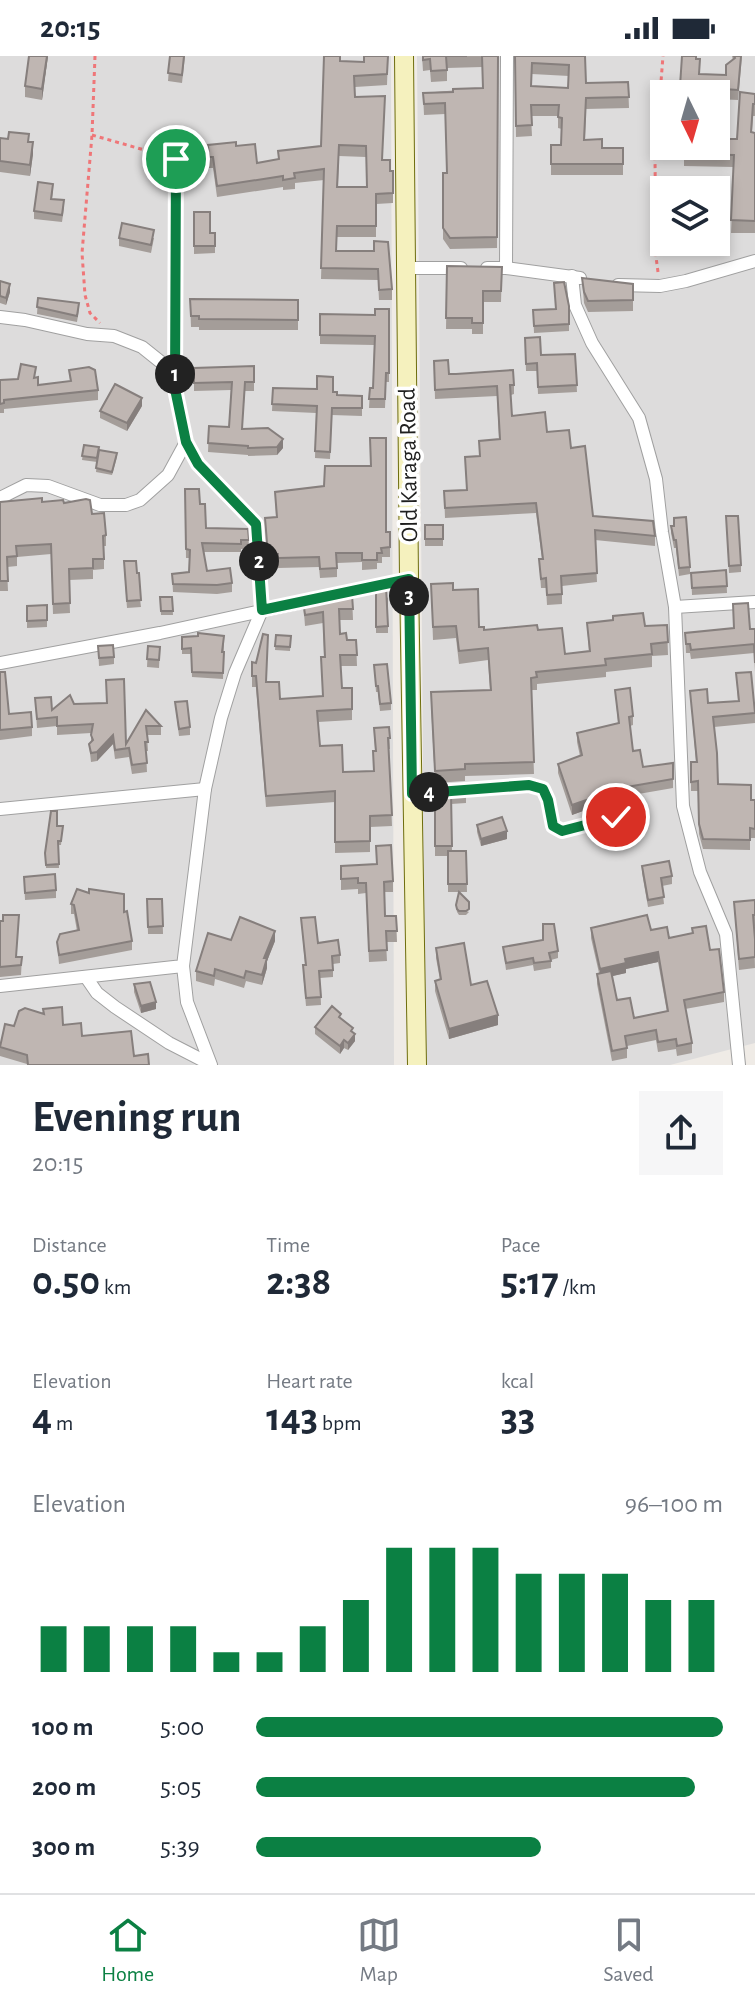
<!DOCTYPE html>
<meta charset="utf-8">
<style>
:root{--surface:#fff;--page:#f6f6f7;--text:#1f2937;--muted:#747a83;--line:#e0e1e3;--accent:#0b8043}
body{margin:0;font-family:"Alegreya Sans",sans-serif;background:var(--page);color:var(--text);height:100vh;display:flex;flex-direction:column;font-size:30px;white-space:nowrap}
*{box-sizing:border-box;margin:0}
p{font-size:26px;color:var(--muted)}
.icon{flex:none;width:44px;height:44px;fill:none;stroke:currentColor;stroke-width:2;stroke-linecap:round;stroke-linejoin:round}
.map{position:relative;height:1009px;overflow:hidden}
.drawer{display:flex;flex-direction:column;background:var(--surface);flex:1}
.drawer>*{flex:none}
.needle{width:52px;rotate:175deg}
.controls{position:absolute;left:650px;top:24px;display:grid;gap:16px}
.controls a{display:grid;place-items:center;width:80px;height:80px;border-radius:0px;background:var(--surface);box-shadow:0 4px 12px #0003;font-size:40px}
.pin{position:absolute;display:grid;place-items:center;width:68px;height:68px;color:#fff;margin:-34px;border:4px solid #fff;border-radius:50%;box-shadow:0 2px 8px #0007}
.km{position:absolute;width:40px;height:40px;margin:-20px;border-radius:50%;background:#222;color:#fff;font-size:22px;line-height:40px;text-align:center}
.round{display:grid;place-items:center;flex:none;width:84px;height:84px;border-radius:0px;background:var(--page)}
.head{display:flex;align-items:center;justify-content:space-between;height:136px;padding:0 32px}
h1{font-size:44px;font-weight:600;line-height:60px}
.stats{display:grid;grid-template-columns:repeat(3,1fr);gap:12px;height:136px;padding:8px 32px}
.stats div{display:grid;align-content:center}
.stats b{font-size:40px;font-weight:600}
.stats small{font-size:22px;font-weight:400}
.stats p{font-size:22px}
.chart{height:224px;padding:16px 32px}
.chart p{display:flex;justify-content:space-between}
.chart svg{width:100%;height:144px;margin-top:8px;stroke:var(--accent);stroke-width:6}
ul{padding:0 32px;list-style:none;font-size:26px}
li{display:grid;grid-template-columns:128px 96px 1fr;align-items:center;height:60px}
li i{height:20px;border-radius:10px;background:var(--accent)}
.status{display:flex;justify-content:space-between;align-items:center;height:56px;padding:0 40px;background:var(--surface);direction:ltr}
.status svg{height:22px;fill:currentColor}
.tab-bar{display:flex;justify-content:space-around;align-items:center;height:112px;border-top:2px solid var(--line);background:var(--surface);font-size:22px;color:var(--muted)}
.tab-bar a{display:grid;justify-items:center;gap:4px}
.tab-bar .selected{color:var(--accent)}
.map>svg:first-child{display:block}
.residential{fill:#dddcdc;fill-rule:evenodd}
.lines{fill:none;stroke-linecap:round;stroke-linejoin:round}
.street-casing{stroke:#a0a0a0;stroke-width:14}
.secondary-casing{stroke:#6e6d0d;stroke-width:20}
.path{stroke:#ef7678;stroke-width:3;stroke-dasharray:4 4;stroke-linecap:butt}
.street{stroke:#fff;stroke-width:12}
.secondary{stroke:#f5f1be;stroke-width:18}
.wall{fill:#a49d99;fill-rule:evenodd}
.shaded-wall{fill:#867f7d}
.building{fill:#bfb6b2;stroke:#867f7d;stroke-width:2;fill-rule:evenodd}
.route-casing{stroke:#fff;stroke-width:16}
.route{stroke:#0b8043;stroke-width:10}
.labels{text-anchor:middle;stroke-width:7;stroke-linejoin:round;paint-order:stroke}
.street-label{font-size:24px;fill:#1f1f1f;stroke:#fff}
</style>
<div class="status"><b>20:15</b><svg viewBox="0 0 49 12"><path d="M0 12V9h3v3zM5 12V6h3v6zM10 12V3h3v9zM15 12V0h3v12zM26 1h20v11H26zM47 4h2v5h-2z"/></svg></div>
<div class="map">
<svg width="755" height="1009" viewBox="0 0 755 1009">
<rect width="100%" height="100%" fill="#efebe6"/>
<g class="residential">
<polygon points="0,0 391,0 394,1009 0,1009"/>
<path d="M417,0h338v987l-85,22h-247v-311zM664,38h52v52h-52zM664,134h52v52h-52z"/>
</g>
<g class="lines">
<defs>
<g id="street">
<polyline points="406,212 461,212"/>
<polyline points="487,212 506,212 580,222"/>
<polyline points="506,212 507,0"/>
<polyline points="572,220 575,249 592,287 639,362 656,423 662,476 675,551 683,750 700,816 726,878 739,1009"/>
<polyline points="618,229 660,230 686,225 755,205"/>
<polyline points="0,261 25,264 87,278 114,280 142,291 162,307 175,333 186,386 198,408 256,468 262,554 235,617 221,662 205,733 183,910 0,930"/>
<polyline points="0,442 26,429 48,430 100,449 126,449 140,444 168,419 186,386"/>
<polyline points="675,551 755,546"/>
<polyline points="0,607 160,577 409,523"/>
<polyline points="412,738 529,729 543,733 548,744 553,770 562,775 616,761"/>
<polyline points="0,753 205,733"/>
<polyline points="183,910 187,946 211,1009"/>
<polyline points="86,921 97,937 115,951 169,987 210,1008"/>
</g>
<polyline id="secondary" points="404,0 409,523 417,1009"/>
</defs>
<use href="#street" class="street-casing"/>
<use href="#secondary" class="secondary-casing"/>
<g class="path">
<polyline points="95,0 92,79 82,197 85,239 90,257 100,267"/>
<polyline points="92,79 176,103 175,301"/>
<polyline points="658,216 656,201 655,103 663,0"/>
</g>
<use href="#street" class="street"/>
<use href="#secondary" class="secondary"/>
</g>
<g class="wall">
<polygon points="48,0 42,44 25,41 25,30"/>
<polygon points="170,0 185,0 182,27 168,25"/>
<path d="M388,0l-1,29 -32,2v10l28,63 7,11h3v32l-17,1v33h-39l-1,14h38l18,38v11h-13l-1,-20 -57,-1 3,-99 -29,3v6l-12,1v-3l-66,10 -4,-29h-4l-1,-23 28,1 21,17 21,-3v-9l43,-5 19,-85 24,1zM339,100l27,1 1,30h-29z"/>
<polygon points="422,0 498,0 497,192 450,193 443,183 443,117 447,117 445,58 424,59 423,37 483,32 482,11 447,12 447,25 431,26 430,14 423,15"/>
<path d="M515,0h70l1,27 42,-1 1,26 -43,1 -1,31 17,8h21v27h-72v-30h10l1,-16 -4,-1v-12h-27l1,20 -16,1zM532,18l37,2 -1,12 -36,-2z"/>
<polygon points="682,0 700,18 726,19 733,4 732,0 742,0 738,44 716,43 716,38 680,38"/>
<polygon points="755,38 755,60 753,60 752,76 755,77 755,177 731,177 734,111 684,110 684,90 737,83"/>
<polygon points="0,82 29,86 33,98 30,120 0,116"/>
<polygon points="53,135 52,143 64,152 62,166 34,163 34,155"/>
<polygon points="194,156 210,177 215,177 215,197 194,198"/>
<polygon points="119,182 154,182 151,197 119,190"/>
<polygon points="447,210 502,211 501,246 483,246 483,278 472,278 472,273 446,273"/>
<polygon points="582,222 633,228 633,255 588,256 584,247"/>
<polygon points="0,225 10,236 6,249 0,247"/>
<polygon points="38,242 79,253 77,266 37,258"/>
<polygon points="190,243 298,244 298,274 199,274 199,271 191,271"/>
<polygon points="569,250 569,275 534,277 533,254 555,253"/>
<polygon points="389,253 389,326 386,326 385,352 369,352 370,332 373,332 374,289 320,288 320,258 375,259"/>
<polygon points="525,282 541,299 575,298 577,336 538,338 537,315 526,315"/>
<polygon points="434,305 449,318 514,329 514,338 511,339 512,360 547,376 571,392 593,460 655,480 655,490 595,484 597,526 562,530 562,548 547,549 546,532 541,532 539,503 542,503 536,457 445,462 444,435 466,434 479,400 479,385 499,383 497,340 435,343"/>
<polygon points="254,310 254,335 245,335 242,373 283,392 277,399 248,400 248,399 208,396 209,370 229,371 231,334 194,335 194,312"/>
<polygon points="69,314 98,334 98,344 4,353 4,357 0,357 0,324 36,322 38,329 70,325"/>
<polygon points="273,332 333,336 337,339 362,340 362,360 332,359 330,403 315,402 316,357 272,355"/>
<polygon points="142,350 127,375 100,362 100,355"/>
<polygon points="84,389 98,402 117,401 112,419 96,416 97,406 82,404"/>
<polygon points="185,433 200,448 206,472 248,473 249,493 241,493 241,496 204,496 207,515 232,527 232,536 217,538 173,536 172,518 189,516 189,502 186,502"/>
<polygon points="275,436 386,476 390,476 390,501 382,501 382,507 377,507 377,513 362,514 362,506 337,507 337,521 320,522 319,511 278,512 278,508 268,509 265,462 276,461"/>
<polygon points="0,446 64,447 92,458 106,479 106,490 104,490 104,513 93,514 93,523 69,524 70,557 53,558 51,498 17,501 17,510 7,511 8,535 0,535"/>
<polygon points="726,460 741,509 741,516 729,517"/>
<rect x="425" y="469" width="18" height="21"/>
<polygon points="671,470 690,511 690,518 679,520 676,492 674,492 671,477"/>
<polygon points="124,512 137,517 141,551 127,552"/>
<polygon points="726,514 727,537 692,539 691,517"/>
<polygon points="431,528 453,534 479,571 484,574 538,574 565,598 589,596 587,567 645,570 667,569 668,599 652,600 652,611 606,616 606,621 537,628 537,634 531,634 534,718 465,720 465,725 435,727 431,649 490,634 488,604 459,608 456,582 433,584"/>
<polygon points="376,533 388,542 388,577 376,577"/>
<polygon points="352,539 353,564 339,564 340,578 347,584 356,584 357,610 340,610 342,632 352,632 352,664 318,666 320,690 343,716 373,715 375,695 374,672 389,671 390,693 389,693 392,770 370,771 370,796 335,797 335,746 266,751 256,631 252,631 252,606 280,643 323,640 321,601 324,601 323,567 305,570 303,544"/>
<polygon points="160,541 172,541 173,559 161,559"/>
<polygon points="47,549 47,571 27,572 27,550"/>
<polygon points="755,573 755,616 754,597 691,603 690,597 686,597 685,577"/>
<polygon points="276,579 291,580 290,595 275,594"/>
<polygon points="182,581 224,586 223,623 192,621 191,598 182,598"/>
<polygon points="98,590 114,601 114,608 99,610"/>
<polygon points="148,590 160,591 159,612 147,611"/>
<polygon points="374,609 391,647 391,654 380,655 378,636 376,636"/>
<polygon points="0,616 9,658 32,671 32,680 0,684"/>
<polygon points="736,617 755,654 755,667 714,671 718,728 751,744 755,744 755,782 750,782 750,794 703,793 699,778 698,735 691,735 691,706 696,706 690,635 708,647 738,645"/>
<polygon points="615,634 633,660 633,669 630,670 633,695 643,711 673,707 673,732 621,741 572,759 558,717 558,708 580,700 577,686 577,677 618,667"/>
<polygon points="35,642 52,654 74,648 126,688 146,654 161,670 161,679 147,679 148,695 146,695 147,716 132,718 129,701 115,703 113,688 97,705 91,706 89,688 91,686 91,677 57,679 57,670 37,672"/>
<polygon points="175,646 190,671 190,679 179,680"/>
<polygon points="466,733 466,747 451,748 452,795 466,795 467,836 448,836 448,800 435,800 435,735"/>
<polygon points="477,769 507,783 481,790 477,776"/>
<polygon points="57,770 63,770 61,789 58,789 59,812 46,812 45,797"/>
<polygon points="376,790 393,825 393,836 385,836 385,860 396,860 397,886 386,886 387,905 369,906 366,837 358,838 358,833 341,834 341,810 376,808"/>
<polygon points="642,810 672,820 672,828 662,830 664,848 648,851 642,817"/>
<polygon points="24,821 56,834 56,842 25,844"/>
<polygon points="147,843 162,843 163,878 148,878"/>
<polygon points="755,844 755,870 754,870 755,912 739,914 734,846"/>
<polygon points="71,848 124,856 132,885 132,894 59,908 57,886 77,875 74,858 71,858"/>
<polygon points="456,851 469,856 466,859 459,859 457,856"/>
<polygon points="301,862 318,887 340,899 340,907 333,908 333,921 320,922 321,949 306,950 303,916 303,909 305,909"/>
<polygon points="0,865 17,901 22,901 21,919 0,921"/>
<path d="M591,872l60,2 18,8 41,12 14,42v10l-39,7 7,34v10l-15,3 -1,-7 -18,3 -2,-12 -29,6v12l-15,3 -15,-77v-10l2,-1 -8,-35zM658,906l9,50 -33,6 -17,-18 -5,-24 14,-3v-4z"/>
<polygon points="231,884 275,885 267,905 267,912 262,929 246,925 244,932 215,923 214,930 196,925 196,915"/>
<polygon points="543,884 558,895 558,902 551,904 551,912 534,915 533,909 506,914 503,891"/>
<polygon points="436,892 471,929 498,969 449,983 435,935 435,925 440,924 436,902"/>
<polygon points="134,928 156,953 141,957 134,936"/>
<polygon points="62,951 27,1008 0,1000 0,991 44,958"/>
<polygon points="341,962 353,976 355,985 348,994 344,992 340,998 315,978 315,971"/>
</g>
<g class="shaded-wall">
<polygon points="47,0 48,0 42,44 42,33"/>
<polygon points="33,86 33,98 30,120 30,109"/>
<polygon points="10,228 10,236 6,249 6,242"/>
<polygon points="142,342 142,350 127,375 127,367"/>
<polygon points="283,383 283,392 277,399 277,391"/>
<polygon points="113,679 113,688 97,705 97,696"/>
<polygon points="621,732 621,741 572,759 572,749"/>
<polygon points="507,775 507,783 481,790 481,783"/>
<polygon points="275,875 275,885 267,905 267,912 262,929 264,902"/>
<polygon points="658,896 658,906 626,913 626,917 600,923 600,913 625,903"/>
<polygon points="156,946 156,953 141,957 141,950"/>
<polygon points="498,959 498,969 449,983 449,973"/>
<polygon points="355,978 355,985 348,994 348,987"/>
<polygon points="344,984 344,992 340,998 340,990"/>
</g>
<g class="building">
<polygon points="29,0 47,0 42,33 25,30"/>
<polygon points="170,0 184,0 182,19 168,17"/>
<path d="M324,0h16v5l24,1v-6h24l-1,18 -33,2 1,21 30,-1 -3,64h8v11h3v22l-17,1v32h-39l-1,25h38v-10l14,1 4,47 -13,1 -1,-21 -57,-1 3,-99 -30,4 1,5 -12,2v-4l-66,10 -4,-29h-4l-1,-12 28,-3v4l19,-2 2,19 22,-4 -1,-8 43,-5zM339,89l27,1 1,41h-30z"/>
<polygon points="423,0 467,0 446,0 447,14 431,15 430,3 423,4"/>
<polygon points="482,0 498,0 497,181 450,182 443,172 443,117 447,117 445,47 424,48 423,37 453,36 453,33 483,32"/>
<path d="M515,0h70l1,27 42,-1 1,15 -43,1 -2,42 18,-1v9h21v16h-72v-19h10l1,-27 -4,-1 1,-12h-28l1,20 -16,1zM532,7l37,2 -1,23 -37,-2z"/>
<polygon points="682,0 696,0 696,3 700,3 699,18 726,19 726,9 735,2 734,0 741,0 738,34 680,30"/>
<polygon points="740,36 755,38 755,48 753,48 751,76 755,77 755,165 731,164 734,99 684,98 684,90 716,90 716,83 737,83"/>
<polygon points="9,76 29,78 28,86 33,86 30,109 0,105 0,82 8,83"/>
<polygon points="38,126 53,128 51,143 64,144 62,159 34,155"/>
<polygon points="194,156 210,156 210,177 215,177 215,190 194,190"/>
<polygon points="122,167 154,174 151,189 119,182"/>
<polygon points="447,210 502,211 501,235 483,235 483,267 472,267 472,262 446,262"/>
<polygon points="582,222 633,228 633,244 588,245 584,236"/>
<polygon points="0,225 10,228 6,242 0,240"/>
<polygon points="564,226 569,250 569,268 534,270 533,254 556,253 554,227"/>
<polygon points="38,242 79,247 77,260 37,251"/>
<polygon points="190,243 298,244 298,264 199,263 199,260 191,260"/>
<polygon points="375,253 389,253 389,317 386,317 385,343 369,343 370,332 373,332 375,280 320,279 320,258 375,259"/>
<polygon points="540,281 541,299 575,298 577,329 538,331 537,307 526,308 525,282"/>
<polygon points="448,304 449,318 456,318 513,314 514,329 510,329 512,360 545,356 547,376 569,374 571,392 585,390 593,460 653,465 655,480 595,474 597,517 561,520 562,538 547,539 546,522 541,523 539,503 543,503 536,447 445,452 444,435 467,434 465,401 480,400 479,385 500,383 497,330 435,334 434,305"/>
<polygon points="21,308 36,311 34,322 38,321 38,329 71,325 69,314 89,311 95,314 98,334 4,344 4,347 0,348 0,324 18,323"/>
<polygon points="254,310 254,326 245,326 242,373 268,372 283,383 277,391 248,392 248,390 208,387 209,370 229,371 232,326 194,327 194,312"/>
<polygon points="317,320 333,321 333,336 337,336 337,339 362,340 362,352 332,352 330,396 315,395 317,350 272,348 273,332 317,333"/>
<polygon points="115,328 142,342 127,367 100,355"/>
<polygon points="370,382 386,382 386,476 390,476 390,491 381,492 382,497 377,497 377,504 362,504 362,497 336,497 337,512 320,513 319,501 278,502 278,498 268,499 265,462 277,461 275,436 324,430 325,410 371,410"/>
<polygon points="84,389 99,391 97,402 82,400"/>
<polygon points="99,394 117,397 112,416 96,412"/>
<polygon points="185,433 199,433 200,448 205,448 206,472 248,473 249,484 241,484 241,488 202,487 207,515 230,512 232,527 217,529 173,528 172,518 189,516 190,494 186,493"/>
<polygon points="42,442 42,446 63,444 64,447 86,443 90,444 92,458 104,457 106,479 103,480 104,503 93,503 93,512 69,513 70,547 53,548 51,488 16,490 17,500 7,501 8,525 0,525 0,446"/>
<polygon points="726,460 738,460 741,509 729,510"/>
<polygon points="686,461 690,511 679,512 676,484 674,484 671,470 674,470 674,462"/>
<rect x="425" y="469" width="18" height="14"/>
<polygon points="124,505 136,505 137,517 139,517 141,544 127,545"/>
<polygon points="726,514 727,530 692,532 691,517"/>
<polygon points="453,527 453,534 478,533 479,571 484,571 484,574 537,569 538,574 562,572 565,598 590,595 587,567 613,564 613,560 643,557 645,570 667,569 668,586 651,588 652,598 605,603 606,609 536,616 537,621 531,622 534,706 465,708 465,713 435,715 431,636 491,634 488,592 459,595 456,570 433,571 431,528"/>
<polygon points="386,530 388,570 376,571 376,533"/>
<polygon points="352,539 353,553 339,553 340,578 346,577 347,584 356,584 357,599 340,599 342,632 352,632 352,653 317,655 320,690 342,689 343,716 374,715 373,695 376,695 374,672 389,671 390,682 388,682 392,759 370,760 370,785 335,786 335,735 266,740 256,620 252,620 252,606 256,607 263,578 268,579 266,626 279,626 280,643 323,640 321,601 325,601 323,556 305,559 303,544 319,541"/>
<polygon points="160,541 172,541 173,555 161,555"/>
<polygon points="748,547 750,573 755,573 755,607 754,588 691,594 690,588 686,588 685,577 734,572 733,548"/>
<polygon points="47,549 47,564 27,565 27,550"/>
<polygon points="198,577 224,580 222,596 224,596 223,617 192,616 191,592 182,593 182,581 198,580"/>
<polygon points="276,579 291,580 290,591 275,590"/>
<polygon points="113,589 114,601 99,602 98,590"/>
<polygon points="148,590 160,591 159,604 147,603"/>
<polygon points="387,608 391,647 380,648 378,630 376,630 374,609"/>
<polygon points="0,616 5,616 9,658 31,656 32,671 0,674"/>
<polygon points="751,616 755,657 713,661 717,697 718,728 751,729 751,744 755,744 755,773 750,772 750,784 703,783 699,768 698,725 691,726 691,706 697,706 690,635 707,633 708,647 739,645 736,617"/>
<polygon points="124,623 126,688 146,654 161,670 146,670 148,686 145,686 147,707 132,709 129,692 115,694 113,679 97,696 91,697 89,688 93,684 91,679 93,668 57,670 57,661 37,663 35,642 51,641 52,654 70,639 74,648 107,647 106,624"/>
<polygon points="630,632 633,660 629,661 633,695 640,694 643,711 673,707 673,723 621,732 572,749 558,708 582,699 577,677 619,667 615,634"/>
<polygon points="187,645 190,671 179,673 175,646"/>
<polygon points="466,733 466,737 451,738 452,790 435,790 435,735"/>
<polygon points="51,755 57,755 57,770 63,770 61,785 58,785 59,808 46,809 45,797"/>
<polygon points="502,761 507,775 481,783 477,769"/>
<polygon points="391,789 393,825 384,826 385,860 396,860 397,875 386,875 387,894 369,895 366,827 358,827 358,822 341,823 341,810 377,808 376,790"/>
<polygon points="448,795 466,795 467,828 448,828"/>
<polygon points="669,805 672,820 661,822 664,841 648,844 642,810"/>
<polygon points="55,818 56,834 25,837 24,821"/>
<polygon points="77,833 89,837 89,833 124,838 124,856 127,855 132,885 59,899 57,886 60,878 79,874 74,849 71,848"/>
<polygon points="459,836 469,846 469,853 466,855 459,855 457,853 456,849"/>
<polygon points="147,843 162,843 163,870 148,871"/>
<polygon points="755,844 755,859 753,859 755,883 755,901 739,903 734,846"/>
<polygon points="3,859 19,859 16,901 22,901 21,909 0,911 0,865 3,865"/>
<polygon points="647,859 651,874 667,871 669,882 693,877 692,872 706,870 710,894 719,893 724,936 684,944 692,987 677,990 676,983 658,986 656,974 625,980 627,992 612,995 597,918 611,915 617,944 630,942 634,962 668,955 658,896 625,903 626,907 600,913 591,872"/>
<polygon points="240,861 275,875 264,902 267,902 262,919 246,915 244,922 215,913 214,920 196,915 208,877 231,884"/>
<polygon points="315,861 318,887 338,884 340,899 332,900 333,914 319,915 321,941 306,942 303,909 306,909 301,862"/>
<polygon points="543,868 554,868 558,895 549,897 551,905 534,907 533,902 506,907 503,891 543,884"/>
<polygon points="464,887 471,929 487,925 498,959 449,973 435,925 441,923 436,892"/>
<polygon points="150,926 156,946 141,950 134,928"/>
<polygon points="332,950 341,958 339,961 353,972 351,975 355,978 348,987 344,984 340,990 315,971"/>
<polygon points="62,951 63,969 81,967 82,980 131,975 134,1000 148,998 149,1009 28,1009 27,999 0,991 5,968 14,970 19,955 25,952 44,958 43,953"/>
</g>
<g class="lines">
<defs>
<polyline id="route" points="176,103 175,333 186,386 198,408 256,468 262,554 409,523 412,738 529,729 543,733 548,744 553,770 562,775 616,761"/>
</defs>
<use href="#route" class="route-casing"/>
<use href="#route" class="route"/>
</g>
<g class="labels">
<g class="street-label">
<text transform="translate(408 409) rotate(-91)" y="8">Old Karaga Road</text>
</g>
</g>
</svg>
<div class="controls">
<a><svg class="needle" viewBox="-14 -14 28 28"><path d="M0-13l5 13h-10z" fill="#e53935"/><path d="M0 13l5-13h-10z" fill="#747a83"/></svg></a>
<a><svg class="icon" aria-label="layers" viewBox="0 0 24 24"><path d="M12 4l9 5-9 5-9-5zM3 14l9 5 9-5"/></svg></a>
</div>
<div class="pin" style="left:176px;top:103px;background:#1e9e55"><svg class="icon" aria-label="arrive" viewBox="0 0 24 24"><path d="M6 21V4h12l-3 4 3 4H6"/></svg></div>
<div class="pin" style="left:616px;top:761px;background:#d93025"><svg class="icon" aria-label="check" viewBox="0 0 24 24"><path d="M5 12l5 5 9-10"/></svg></div>
<b class="km" style="left:175px;top:318px">1</b>
<b class="km" style="left:259px;top:505px">2</b>
<b class="km" style="left:409px;top:540px">3</b>
<b class="km" style="left:429px;top:736px">4</b>
</div>
<section class="drawer">
<div class="head"><div><h1>Evening run</h1><p>20:15</p></div><a class="round"><svg class="icon" aria-label="share" viewBox="0 0 24 24"><path d="M12 15V3M7 8l5-5 5 5M5 13v7h14v-7"/></svg></a></div>
<div class="stats">
<div><p>Distance</p><b>0.50<small> km</small></b></div>
<div><p>Time</p><b>2:38</b></div>
<div><p>Pace</p><b>5:17<small> /km</small></b></div>
</div>
<div class="stats">
<div><p>Elevation</p><b>4<small> m</small></b></div>
<div><p>Heart rate</p><b>143<small> bpm</small></b></div>
<div><p>kcal</p><b>33</b></div>
</div>
<div class="chart"><p><span>Elevation</span>96–100 m</p>
<svg viewBox="0 0 160 44" preserveAspectRatio="none"><path d="M5 44V30M15 44V30M25 44V30M35 44V30M45 44V38M55 44V38M65 44V30M75 44V22M85 44V6M95 44V6M105 44V6M115 44V14M125 44V14M135 44V14M145 44V22M155 44V22"/></svg>
</div>
<ul>
<li><b>100 m</b>5:00<i style="width:100%"></i></li>
<li><b>200 m</b>5:05<i style="width:94%"></i></li>
<li><b>300 m</b>5:39<i style="width:61%"></i></li>
</ul>
</section>
<nav class="tab-bar">
<a class="selected"><svg class="icon" aria-label="home" viewBox="0 0 24 24"><path d="M3 11l9-7 9 7M6 9v11h12V9"/></svg>Home</a>
<a><svg class="icon" aria-label="map" viewBox="0 0 24 24"><path d="M3 6l6-2 6 2 6-2v14l-6 2-6-2-6 2zM9 4v14M15 6v14"/></svg>Map</a>
<a><svg class="icon" aria-label="saved" viewBox="0 0 24 24"><path d="M7 4h10v16l-5-4-5 4z"/></svg>Saved</a>
</nav>
